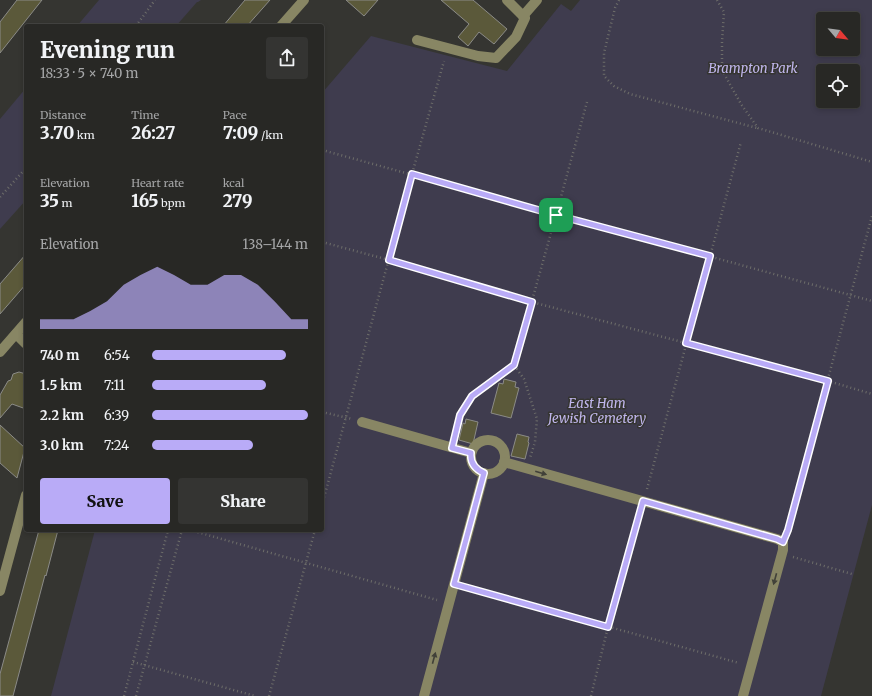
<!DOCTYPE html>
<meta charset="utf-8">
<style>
:root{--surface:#282825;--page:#343432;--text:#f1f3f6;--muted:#a5a6a7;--line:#444442;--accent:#b9abf7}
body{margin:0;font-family:Merriweather,serif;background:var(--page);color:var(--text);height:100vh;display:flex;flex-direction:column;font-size:15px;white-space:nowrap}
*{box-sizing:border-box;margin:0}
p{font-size:13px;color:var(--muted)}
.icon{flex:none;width:22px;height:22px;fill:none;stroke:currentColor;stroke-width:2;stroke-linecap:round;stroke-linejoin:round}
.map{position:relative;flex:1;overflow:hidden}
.drawer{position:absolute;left:24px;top:24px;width:300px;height:508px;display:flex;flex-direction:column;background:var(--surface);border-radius:4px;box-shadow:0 2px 6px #0003,0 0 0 1px var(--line)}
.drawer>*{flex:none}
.needle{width:26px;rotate:119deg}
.fabs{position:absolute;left:816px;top:12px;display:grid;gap:8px}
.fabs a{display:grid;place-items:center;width:44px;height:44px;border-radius:4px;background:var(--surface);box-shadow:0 2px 6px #0003,0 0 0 1px var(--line);font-size:20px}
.pin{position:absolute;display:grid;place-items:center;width:34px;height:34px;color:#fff;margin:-17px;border-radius:8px;box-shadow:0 2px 6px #0006}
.round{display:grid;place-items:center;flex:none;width:42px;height:42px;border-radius:4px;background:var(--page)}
.headline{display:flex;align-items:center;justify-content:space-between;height:68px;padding:0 16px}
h1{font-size:22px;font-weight:800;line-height:30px}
.metrics{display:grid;grid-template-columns:repeat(3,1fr);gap:6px;height:68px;padding:4px 16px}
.metrics div{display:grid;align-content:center}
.metrics b{font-size:17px;font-weight:800}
.metrics small{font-size:11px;font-weight:400}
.metrics p{font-size:11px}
.chart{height:112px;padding:8px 16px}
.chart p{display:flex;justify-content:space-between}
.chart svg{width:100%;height:72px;margin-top:4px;fill:var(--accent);opacity:.7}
.action{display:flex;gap:8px;margin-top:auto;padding:8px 16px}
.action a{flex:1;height:46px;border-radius:4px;background:var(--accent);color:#111;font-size:16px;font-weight:800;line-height:46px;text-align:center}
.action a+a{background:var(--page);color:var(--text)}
ul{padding:0 16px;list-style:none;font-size:13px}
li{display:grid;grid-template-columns:64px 48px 1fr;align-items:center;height:30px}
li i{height:10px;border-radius:5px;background:var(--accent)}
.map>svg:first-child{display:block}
.green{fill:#3f3c4e;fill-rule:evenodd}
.building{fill:#5b593a;stroke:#8b8b87}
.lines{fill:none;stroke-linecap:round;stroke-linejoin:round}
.path{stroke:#6e6e6a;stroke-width:2.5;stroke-dasharray:1 3;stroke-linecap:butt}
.minor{stroke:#888664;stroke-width:10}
.oneway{fill:#414139}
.route-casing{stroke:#fff;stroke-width:8}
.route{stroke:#b9abf7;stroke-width:5}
.labels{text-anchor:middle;stroke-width:3;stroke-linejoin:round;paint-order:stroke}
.park-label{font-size:13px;font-style:italic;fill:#c0b6ed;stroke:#353531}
</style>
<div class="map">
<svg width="872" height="696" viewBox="0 0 872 696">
<rect width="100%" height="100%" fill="#353531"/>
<g class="green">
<polygon points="99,0 201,0 198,2 197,2 176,26 77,26"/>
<path d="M580,0h292v505l-51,191h-770l44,-166h227v-437l49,-57 136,35 54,-67 10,7zM823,19h30v30h-30zM823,71h30v30h-30z"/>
<polygon points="26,88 26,200 0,229 0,119"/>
</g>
<g class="building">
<polygon points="17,0 42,0 0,53 0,22"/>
<polygon points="245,0 270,0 247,26 223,26"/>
<polygon points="346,0 378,0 364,16"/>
<polygon points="441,0 473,0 507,29 494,44 479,32 468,46 458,37 469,24"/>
<polygon points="26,254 26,284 0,314 0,284"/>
<polygon points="19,372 26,374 26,409 12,404 0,418 0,395 8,381 11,380 13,374"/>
<polygon points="504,379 516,382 515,387 519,388 511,418 491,413 499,383 503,384"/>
<polygon points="466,419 478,422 473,444 459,440 463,423 465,424"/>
<polygon points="0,425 25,448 17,478 0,463"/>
<polygon points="517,434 529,437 528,442 529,443 525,459 511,456"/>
<polygon points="39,530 58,530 46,576 45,575 13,696 0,696 0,674"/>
</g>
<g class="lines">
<g class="path">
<polyline points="619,0 615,8 604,53 604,76 614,86 630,94 757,128"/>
<polyline points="717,0 724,12 722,42 722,70 741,104 758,128 872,162"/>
<polyline points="136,26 155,0"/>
<polyline points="322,150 872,301"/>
<polyline points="0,197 26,168"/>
<polyline points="322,242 389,260 532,302 828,381 872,394"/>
<polyline points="514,365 556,215 587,102"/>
<polyline points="322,412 352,419"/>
<polyline points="455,435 460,415 472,396 514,365 524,379 537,419 535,442 530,458"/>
<polyline points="647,489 741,142"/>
<polyline points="322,505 412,174 444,61"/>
<polyline points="190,530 437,600"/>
<polyline points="787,530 872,216"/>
<polyline points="793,557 852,574"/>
<polyline points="466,587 739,663"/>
<polyline points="133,662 255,696"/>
<polyline points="124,696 168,530"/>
<polyline points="136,696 182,530"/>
<polyline points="269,696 315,530"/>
<polyline points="591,696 608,627 640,513"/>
</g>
<g class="minor">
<polyline points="523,16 537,0"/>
<polyline points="281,26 304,0"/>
<polyline points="417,40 478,56 496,58 516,37 525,18 507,0"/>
<polyline points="16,334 26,344"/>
<polyline points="0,352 26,322"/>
<polyline points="362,422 471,453"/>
<circle cx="488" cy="457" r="17"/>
<polyline points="504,462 777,539 783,542 783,550 743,696"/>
<polyline points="0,591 26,495"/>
<polyline points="424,696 484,473"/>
</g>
</g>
<defs><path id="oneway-solid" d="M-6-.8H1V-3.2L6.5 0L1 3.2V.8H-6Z"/></defs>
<g class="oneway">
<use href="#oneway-solid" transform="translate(541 473) rotate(16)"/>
<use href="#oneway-solid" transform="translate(775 579) rotate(105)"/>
<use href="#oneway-solid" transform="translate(434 658) rotate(-75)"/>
</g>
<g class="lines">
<defs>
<path id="route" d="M412,174l144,41 154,41 -24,87 142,38 -40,149 -5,12 -6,-3 -134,-38 -35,126 -154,-43 30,-111c-9,-4 -14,-10 -13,-20l-19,-5 8,-33 12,-19 42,-31 18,-63 -143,-42z"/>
</defs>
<use href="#route" class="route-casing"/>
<use href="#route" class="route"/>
</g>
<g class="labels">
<g class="park-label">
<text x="753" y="73">Brampton Park</text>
<text x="597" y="408">East Ham<tspan x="597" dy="15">Jewish Cemetery</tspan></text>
</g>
</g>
</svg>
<div class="fabs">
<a><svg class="needle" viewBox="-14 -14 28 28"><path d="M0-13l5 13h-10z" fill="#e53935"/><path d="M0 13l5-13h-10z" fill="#a5a6a7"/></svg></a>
<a><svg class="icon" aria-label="locate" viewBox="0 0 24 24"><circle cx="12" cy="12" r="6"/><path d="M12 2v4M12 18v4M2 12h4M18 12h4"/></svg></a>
</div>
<div class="pin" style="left:556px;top:215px;background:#1e9e55"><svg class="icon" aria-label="arrive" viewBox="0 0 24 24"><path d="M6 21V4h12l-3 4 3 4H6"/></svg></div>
<section class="drawer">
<div class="headline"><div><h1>Evening run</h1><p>18:33 · 5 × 740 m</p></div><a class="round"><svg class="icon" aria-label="share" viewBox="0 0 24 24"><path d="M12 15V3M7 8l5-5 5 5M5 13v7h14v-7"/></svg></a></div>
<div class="metrics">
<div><p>Distance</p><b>3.70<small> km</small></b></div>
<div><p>Time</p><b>26:27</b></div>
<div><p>Pace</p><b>7:09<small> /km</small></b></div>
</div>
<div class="metrics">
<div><p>Elevation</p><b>35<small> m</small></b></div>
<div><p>Heart rate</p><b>165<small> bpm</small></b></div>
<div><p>kcal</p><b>279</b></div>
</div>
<div class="chart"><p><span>Elevation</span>138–144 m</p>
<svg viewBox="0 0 160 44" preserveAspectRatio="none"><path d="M0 44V38L10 38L20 38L30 33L40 27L50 17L60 11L70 6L80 11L90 17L100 17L110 11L120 11L130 17L140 27L150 38L160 38V44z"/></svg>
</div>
<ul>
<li><b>740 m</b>6:54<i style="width:86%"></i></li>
<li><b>1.5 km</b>7:11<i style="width:73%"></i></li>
<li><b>2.2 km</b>6:39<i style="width:100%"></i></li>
<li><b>3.0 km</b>7:24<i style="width:65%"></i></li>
</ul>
<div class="action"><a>Save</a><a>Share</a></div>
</section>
</div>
